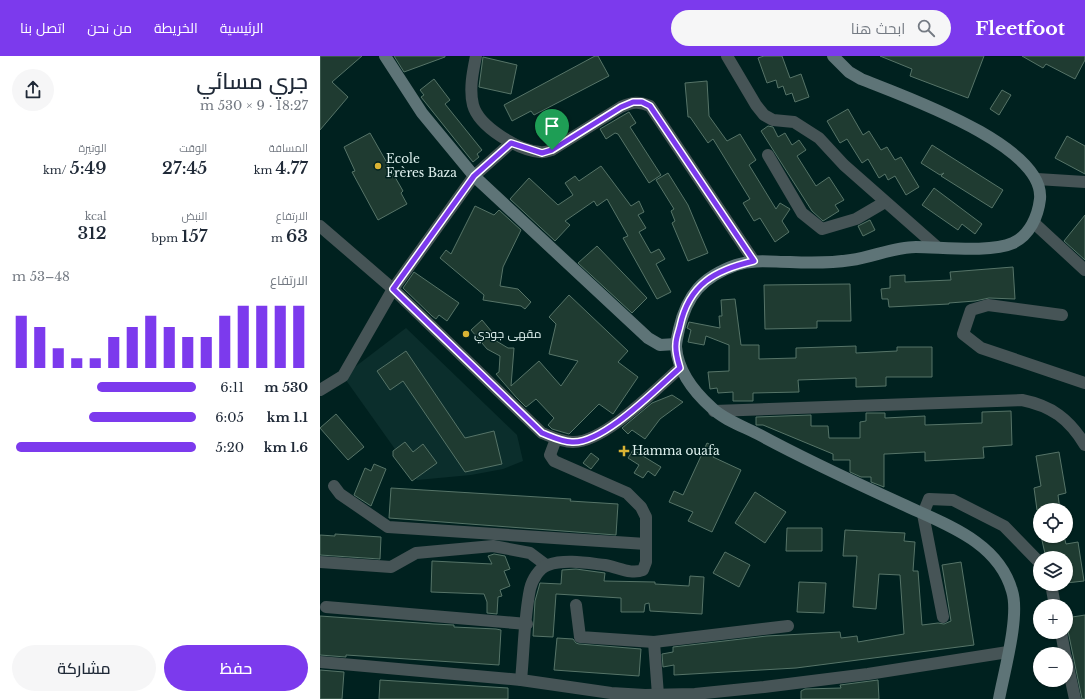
<!DOCTYPE html>
<html lang="ar">
<meta charset="utf-8">
<style>
:root{--surface:#fff;--page:#f6f6f7;--text:#1f2937;--muted:#747a83;--accent:#7c3aed}
body{margin:0;font-family:"Libre Baskerville",Cairo,serif;background:var(--page);color:var(--text);direction:rtl;height:100vh;display:flex;flex-direction:column;font-size:15px;white-space:nowrap}
*{box-sizing:border-box;margin:0}
p{font-size:13px;color:var(--muted)}
.icon{flex:none;width:22px;height:22px;fill:none;stroke:currentColor;stroke-width:2;stroke-linecap:round;stroke-linejoin:round}
.map{position:relative;flex:1;overflow:hidden;direction:ltr}
.side{display:flex;flex-direction:column;background:var(--surface);width:320px}
.side>*{flex:none}
.fabs{position:absolute;left:713px;top:447px;display:grid;gap:8px}
.fabs a{display:grid;place-items:center;width:40px;height:40px;border-radius:50%;background:var(--surface);box-shadow:0 1px 3px #0004;font-size:20px}
.pin{position:absolute;display:grid;place-items:center;width:34px;height:34px;color:#fff;margin:-41px -17px;border-radius:50% 50% 50% 0;rotate:-45deg;box-shadow:0 0 4px #0007}
.pin .icon{rotate:45deg}
.round{display:grid;place-items:center;flex:none;width:42px;height:42px;border-radius:21px;background:var(--page)}
.overview{display:flex;align-items:center;justify-content:space-between;height:68px;padding:0 12px}
h1{font-size:22px;font-weight:600;line-height:30px}
.figures{display:grid;grid-template-columns:repeat(3,1fr);gap:6px;height:68px;padding:4px 12px}
.figures div{display:grid;align-content:center}
.figures b{font-size:17px;font-weight:600}
.figures small{font-size:11px;font-weight:400}
.figures p{font-size:11px}
.chart{height:112px;padding:8px 12px}
.chart p{display:flex;justify-content:space-between}
.chart svg{width:100%;height:72px;margin-top:4px;stroke:var(--accent);stroke-width:6}
.button{display:flex;gap:8px;margin-top:auto;padding:8px 12px}
.button a{flex:1;height:46px;border-radius:24px;background:var(--accent);color:#fff;font-size:16px;font-weight:600;line-height:46px;text-align:center}
.button a+a{background:var(--page);color:var(--text)}
ul{padding:0 12px;list-style:none;font-size:13px}
li{display:grid;grid-template-columns:64px 48px 1fr;align-items:center;height:30px}
li i{height:10px;border-radius:5px;background:var(--accent)}
header{display:flex;align-items:center;gap:24px;box-sizing:border-box;height:56px;padding:0 20px;background:var(--accent);color:#fff}
header strong{font-size:19px}
nav{display:flex;gap:22px;margin-inline-start:auto;font-size:14px}
.search{width:280px;height:36px;background:var(--page);display:flex;align-items:center;gap:10px;box-sizing:border-box;padding:0 14px;border-radius:22px;color:var(--muted);font-size:15px}
main{display:flex;flex:1;min-height:0}
.map>svg:first-child{display:block}
.built{fill:#0b2e2c}
.building{fill:#1f3b31;stroke:#567468}
.lines{fill:none;stroke-linecap:round;stroke-linejoin:round}
.street{stroke:#465456;stroke-width:12}
.secondary{stroke:#5e7477;stroke-width:12}
.route-casing{stroke:#fff;stroke-width:8}
.route{stroke:#7c3aed;stroke-width:5}
.poi-dot{fill:#d9b334;stroke:#00211f;stroke-width:1.5}
.labels{text-anchor:middle;stroke-width:3;stroke-linejoin:round;paint-order:stroke}
.poi-label{font-size:12px;fill:#dff1ef;stroke:#00211f;text-anchor:start}
</style>
<header>
<strong>Fleetfoot</strong>
<div class="search"><svg class="icon" aria-label="search" viewBox="0 0 24 24"><circle cx="10" cy="10" r="6"/><path d="M15 15l6 6"/></svg>ابحث هنا</div>
<nav><a>الرئيسية</a><a>الخريطة</a><a>من نحن</a><a>اتصل بنا</a></nav>
</header>
<main>
<div class="map">
<svg width="765" height="643" viewBox="0 0 765 643">
<rect width="100%" height="100%" fill="#00211f"/>
<polygon class="built" points="86,272 197,379 203,405 183,413 151,419 97,424 23,320"/>
<g class="building">
<polygon points="0,0 42,0 12,26 28,41 0,74"/>
<polygon points="74,0 125,0 125,1 84,16"/>
<polygon points="275,0 278,0 289,20 214,59 211,55 192,65 184,49"/>
<polygon points="444,0 462,0 470,22 481,18 489,41 475,46 472,37 466,39 463,30 458,32 456,24 447,27 438,2"/>
<polygon points="560,0 664,0 648,42 590,20 592,13"/>
<polygon points="702,0 765,0 765,4 755,23 726,8 723,12"/>
<polygon points="163,1 197,9 191,38 159,31"/>
<polygon points="114,23 130,44 125,48 162,94 157,98 159,101 153,106 101,41 104,39 100,34"/>
<polygon points="387,25 389,60 407,85 420,78 436,104 429,109 456,153 460,147 470,153 462,165 469,176 455,186 440,162 434,165 423,147 430,143 393,83 388,87 370,61 368,61 365,27"/>
<polygon points="682,34 691,39 679,59 670,53"/>
<polygon points="528,53 543,79 549,75 561,94 567,91 575,104 581,101 599,131 586,139 575,120 568,124 565,118 559,122 548,103 542,107 527,83 520,87 507,65"/>
<polygon points="309,56 316,67 310,71 341,119 329,127 298,78 295,77 286,83 280,73"/>
<polygon points="448,70 453,71 458,81 465,77 472,89 479,84 486,94 477,100 496,130 509,121 524,144 515,149 519,155 503,165 492,155 441,75"/>
<polygon points="50,77 83,135 81,137 87,148 58,164 32,116 35,115 24,91"/>
<polygon points="747,80 765,90 765,118 735,102"/>
<polygon points="612,89 683,134 672,152 621,120 624,117 620,119 601,107"/>
<polygon points="281,110 311,150 319,145 324,156 318,159 326,172 319,176 331,197 339,193 345,203 336,208 351,236 337,243 303,182 308,180 287,143 277,150 274,145 245,165 250,169 235,185 190,143 209,122 238,149 253,139 245,127 255,120 259,125"/>
<polygon points="348,117 368,149 388,197 368,205 352,167 355,165 351,155 354,153 336,124"/>
<polygon points="614,132 662,168 655,178 642,168 638,174 602,149"/>
<polygon points="155,150 174,159 179,154 201,174 183,211 180,230 198,233 211,246 205,253 201,250 163,244 164,239 120,202 126,194 131,198"/>
<polygon points="765,159 765,204 744,185"/>
<polygon points="550,164 555,174 543,180 538,170"/>
<polygon points="277,190 327,242 312,257 258,207"/>
<polygon points="693,211 695,243 669,242 655,245 629,247 629,248 569,251 568,243 562,243 561,233 570,232 570,220 585,219 585,226 631,224 630,216"/>
<polygon points="94,216 139,247 127,265 119,259 116,263 112,260 83,232"/>
<polygon points="530,228 531,265 497,265 497,272 445,273 444,229"/>
<polygon points="249,239 308,295 298,306 318,321 293,358 279,348 249,378 232,373 228,369 234,362 216,343 206,351 196,341 176,318 179,316 180,300 167,293 151,274 162,264 172,276 168,280 188,292 194,292 191,330 219,305 241,330 258,305 229,298 236,268 229,261"/>
<polygon points="415,243 421,289 439,289 439,303 476,302 476,292 536,290 536,297 577,295 577,291 612,291 612,321 566,321 566,330 536,331 536,322 478,324 479,336 433,337 433,345 413,345 413,336 398,337 397,332 390,333 388,316 409,315 409,289 386,280 384,289 368,286 371,274 367,272 369,266 400,272 399,260 402,260 401,244"/>
<polygon points="86,295 145,382 174,375 182,408 145,416 83,325 70,334 57,315"/>
<polygon points="352,339 363,346 340,363 325,383 312,374 308,378 302,372 332,347"/>
<polygon points="691,355 692,389 663,391 664,402 605,405 605,396 566,398 564,398 564,431 551,426 551,421 541,421 530,416 530,404 513,404 513,398 443,369 436,369 436,361 491,359 491,370 508,370 509,382 540,382 540,366 546,365 546,357 565,357 565,362 605,360 605,369 662,367 662,356"/>
<polygon points="16,358 44,391 28,404 0,372"/>
<polygon points="85,386 93,396 103,388 117,407 92,425 73,400 73,395"/>
<polygon points="387,387 397,392 393,401 421,414 392,476 368,465 373,456 349,446 354,435 363,439"/>
<polygon points="313,394 341,411 335,420 328,415 323,422 314,417 319,409 308,402"/>
<polygon points="739,396 746,437 738,439 740,454 717,454 714,432 721,430 716,400"/>
<polygon points="271,397 279,403 271,413 263,407"/>
<polygon points="54,408 66,413 51,450 34,439 45,412 51,415"/>
<polygon points="71,432 251,443 250,445 298,448 296,479 69,462"/>
<polygon points="435,436 466,456 445,487 415,467"/>
<polygon points="467,472 502,472 502,495 466,495"/>
<polygon points="525,474 585,477 584,485 595,486 593,515 598,515 602,569 618,567 624,568 631,565 622,509 641,506 654,589 476,612 354,619 354,609 343,611 342,598 353,596 353,591 447,580 520,576 521,582 537,580 538,586 584,578 580,519 559,518 556,553 533,551 537,500 523,500"/>
<polygon points="15,478 61,481 60,503 0,499 0,479 15,480"/>
<polygon points="721,480 744,480 746,488 758,486 764,525 746,527 746,502 726,502"/>
<polygon points="405,496 430,509 419,531 393,517"/>
<polygon points="174,498 185,500 190,513 184,515 190,530 180,534 182,540 178,541 177,558 167,557 167,546 164,538 111,536 112,505 172,508 168,500"/>
<polygon points="256,513 285,517 284,525 335,526 335,528 369,530 370,520 384,521 382,558 330,555 329,547 325,548 324,556 301,556 301,542 236,538 233,581 213,580 215,545 220,527 241,528 242,514"/>
<polygon points="479,526 506,527 504,557 477,556"/>
<polygon points="765,559 765,643 762,643 748,575 746,571 746,562"/>
<polygon points="0,560 114,568 134,569 134,571 176,573 181,574 179,609 26,599 26,601 0,599"/>
<polygon points="237,582 253,583 256,587 259,588 321,593 319,620 234,614"/>
<polygon points="0,614 24,616 22,643 0,643"/>
<polygon points="60,624 188,632 188,643 59,643"/>
<polygon points="558,624 559,643 481,643 481,635 485,633 521,632 520,629"/>
</g>
<g class="lines">
<g class="street">
<path d="M156,0c-3,15 -7,33 -3,49 6,22 45,45 67,47 4,1 8,-1 12,-2l69,-43c11,-5 18,-6 29,-1l104,155"/>
<polyline points="407,0 436,49 444,59 453,64 474,66 499,82 524,109 617,191"/>
<polyline points="448,99 482,157 502,173 536,163 565,146"/>
<polyline points="717,123 765,126"/>
<polyline points="714,167 765,214"/>
<path d="M0,170l73,63 149,144c10,4 20,9 30,9 31,2 84,-53 108,-74"/>
<polyline points="742,259 668,249 651,254 643,278 661,292 765,327"/>
<polyline points="0,334 23,320 73,233 154,120 191,87"/>
<path d="M394,355l308,-11c30,6 47,19 63,45"/>
<polyline points="14,430 20,438 68,471 326,488"/>
<polyline points="0,506 71,511 96,497 173,490 210,497 226,509"/>
<polyline points="731,528 735,550"/>
<polyline points="256,549 260,581 334,586 468,570"/>
<polyline points="6,551 207,568"/>
<polyline points="623,561 603,458 609,443 633,444 684,470 720,507"/>
<polyline points="741,576 745,598"/>
<polyline points="334,586 338,639"/>
<polyline points="746,601 755,643"/>
<polyline points="0,606 201,624 291,637 325,639 375,638 444,631 548,618 688,596"/>
<path d="M201,624c3,-30 3,-62 9,-91 2,-9 9,-21 18,-24 17,-6 39,-2 57,0 13,2 26,10 38,5l3,-8v-45l-5,-10 -14,-14 -73,-32 -4,-6 6,-16"/>
</g>
<g class="secondary">
<polyline points="65,0 102,57 154,120 328,282 340,289 356,288"/>
<path d="M513,0l16,16 12,7c42,17 184,66 179,120 -2,17 -10,36 -27,44 -22,10 -72,4 -97,4 -22,0 -43,10 -65,13 -20,3 -41,3 -61,2 -18,0 -36,-3 -54,3 -34,12 -49,30 -57,64 -1,6 -3,12 -3,18 2,25 18,45 36,61 12,12 33,19 48,27 46,25 94,47 142,69 42,20 96,37 110,87 8,25 -8,81 -13,108"/>
</g>
</g>
<g class="lines">
<defs>
<path id="route" d="M313,46h9l8,4 104,155c-39,9 -65,23 -74,65 -1,5 -4,12 -4,18 -1,8 2,17 4,24 -24,21 -77,76 -108,74 -10,0 -20,-5 -30,-9l-149,-144 81,-113 37,-33 31,10 10,-3 69,-43z"/>
</defs>
<use href="#route" class="route-casing"/>
<use href="#route" class="route"/>
</g>
<g class="poi-dot">
<circle cx="58" cy="110" r="4"/>
<circle cx="146" cy="278" r="4"/>
<path d="M302 389h4v4h4v4h-4v4h-4v-4h-4v-4h4z"/>
</g>
<g class="labels">
<g class="poi-label">
<text x="66" y="107">Ecole<tspan x="66" dy="14">Frères Baza</tspan></text>
<text x="154" y="282">مقهى جودي</text>
<text x="312" y="399">Hamma ouafa</text>
</g>
</g>
</svg>
<div class="fabs">
<a><svg class="icon" aria-label="locate" viewBox="0 0 24 24"><circle cx="12" cy="12" r="6"/><path d="M12 2v4M12 18v4M2 12h4M18 12h4"/></svg></a>
<a><svg class="icon" aria-label="layers" viewBox="0 0 24 24"><path d="M12 4l9 5-9 5-9-5zM3 14l9 5 9-5"/></svg></a>
<a>+</a>
<a>−</a>
</div>
<div class="pin" style="left:232px;top:94px;background:#1e9e55"><svg class="icon" aria-label="arrive" viewBox="0 0 24 24"><path d="M6 21V4h12l-3 4 3 4H6"/></svg></div>
</div>
<section class="side">
<div class="overview"><div><h1>جري مسائي</h1><p>18:27 · 9 × 530 m</p></div><a class="round"><svg class="icon" aria-label="share" viewBox="0 0 24 24"><path d="M12 15V3M7 8l5-5 5 5M5 13v7h14v-7"/></svg></a></div>
<div class="figures">
<div><p>المسافة</p><b>4.77<small> km</small></b></div>
<div><p>الوقت</p><b>27:45</b></div>
<div><p>الوتيرة</p><b>5:49<small> /km</small></b></div>
</div>
<div class="figures">
<div><p>الارتفاع</p><b>63<small> m</small></b></div>
<div><p>النبض</p><b>157<small> bpm</small></b></div>
<div><p>kcal</p><b>312</b></div>
</div>
<div class="chart"><p><span>الارتفاع</span>48–53 m</p>
<svg viewBox="0 0 160 44" preserveAspectRatio="none"><path d="M5 44V12M15 44V19M25 44V32M35 44V38M45 44V38M55 44V25M65 44V19M75 44V12M85 44V19M95 44V25M105 44V25M115 44V12M125 44V6M135 44V6M145 44V6M155 44V6"/></svg>
</div>
<ul>
<li><b>530 m</b>6:11<i style="width:54%"></i></li>
<li><b>1.1 km</b>6:05<i style="width:58%"></i></li>
<li><b>1.6 km</b>5:20<i style="width:98%"></i></li>
</ul>
<div class="button"><a>حفظ</a><a>مشاركة</a></div>
</section>
</main>
